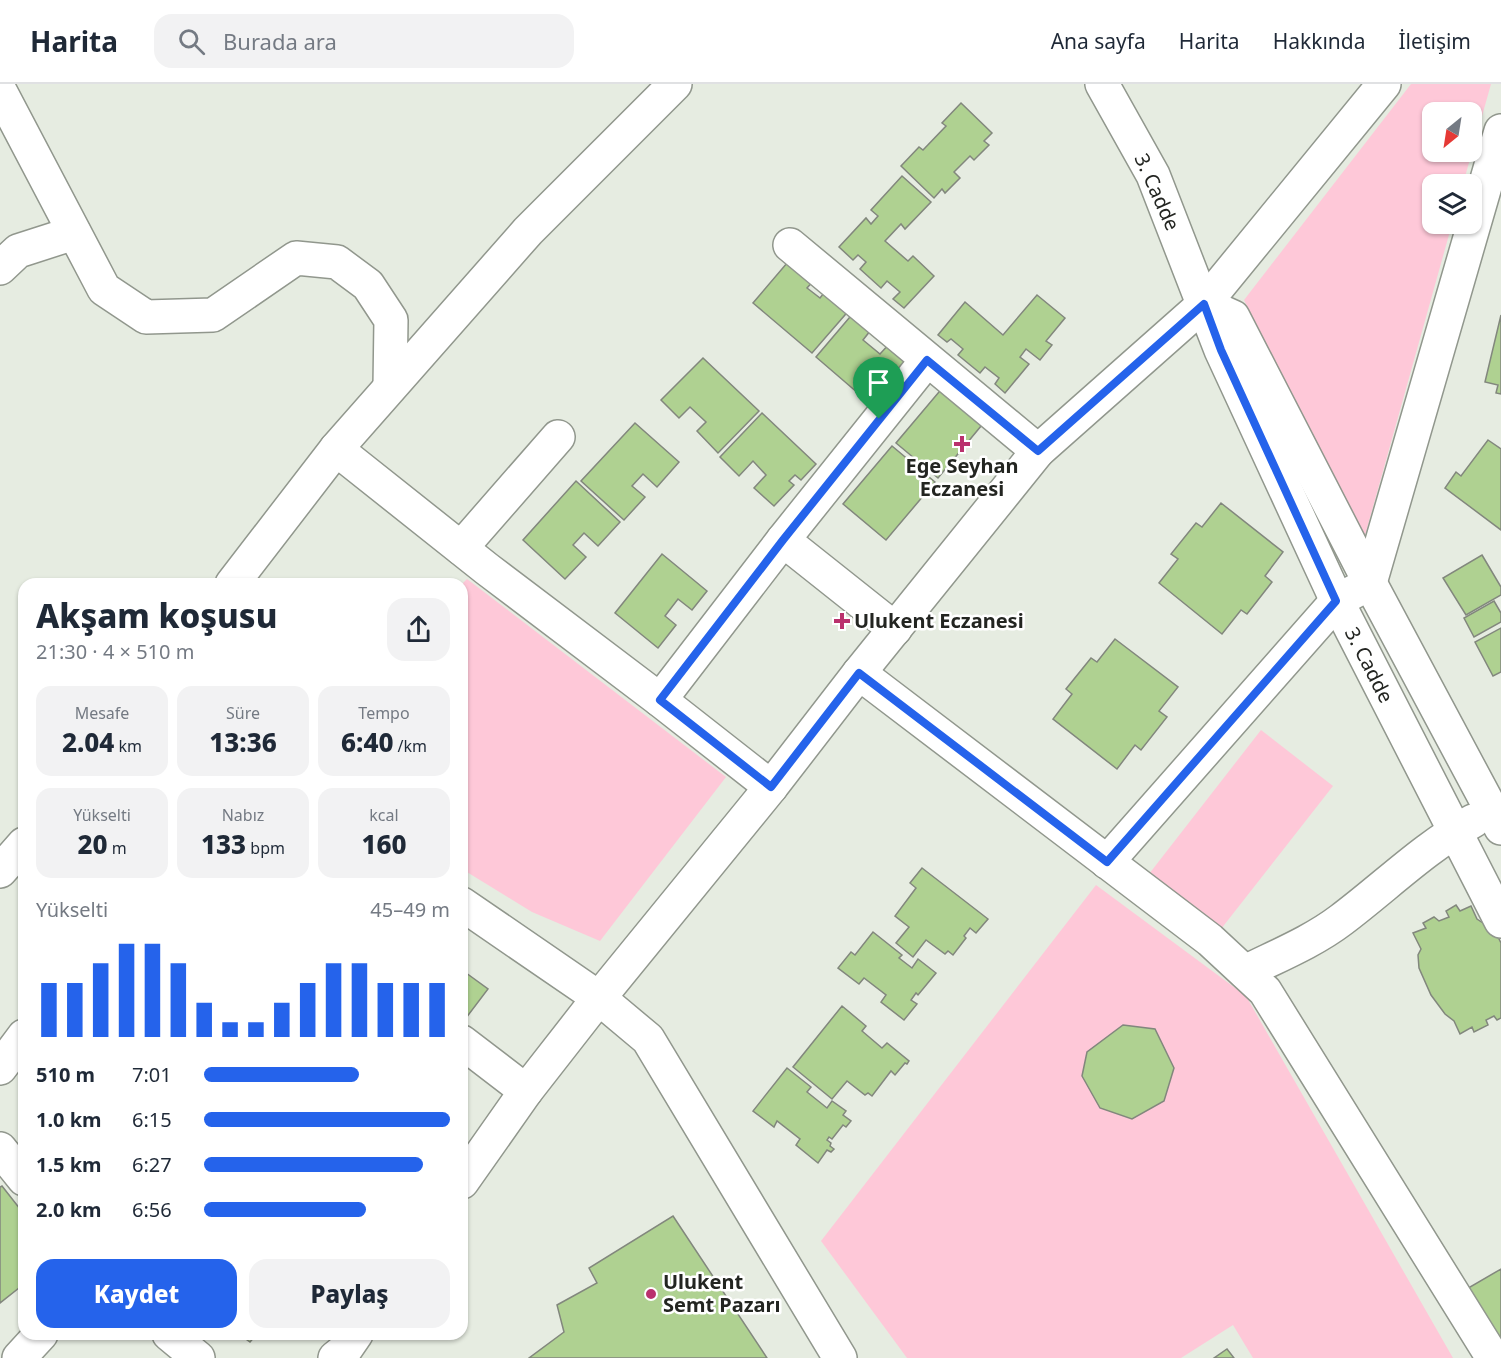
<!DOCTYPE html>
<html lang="tr">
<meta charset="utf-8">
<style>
:root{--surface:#fff;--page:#f2f2f3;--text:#1f2937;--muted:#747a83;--line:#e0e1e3;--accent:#2563eb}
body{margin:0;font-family:"Noto Sans",sans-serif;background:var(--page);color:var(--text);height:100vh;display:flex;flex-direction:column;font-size:22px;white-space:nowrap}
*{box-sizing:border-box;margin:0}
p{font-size:20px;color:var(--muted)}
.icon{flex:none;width:33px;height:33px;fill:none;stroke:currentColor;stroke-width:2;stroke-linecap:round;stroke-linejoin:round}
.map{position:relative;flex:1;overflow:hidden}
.side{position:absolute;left:18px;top:494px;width:450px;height:762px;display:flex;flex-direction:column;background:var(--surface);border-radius:18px;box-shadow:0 2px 4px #0004}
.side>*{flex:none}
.needle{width:39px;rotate:210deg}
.controls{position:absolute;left:1422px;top:18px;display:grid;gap:12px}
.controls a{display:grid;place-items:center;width:60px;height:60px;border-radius:12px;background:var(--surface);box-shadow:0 2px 4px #0004;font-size:30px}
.pin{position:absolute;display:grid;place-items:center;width:51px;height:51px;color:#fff;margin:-62px -26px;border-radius:50% 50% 50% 0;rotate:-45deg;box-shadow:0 0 6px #0007}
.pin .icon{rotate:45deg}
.round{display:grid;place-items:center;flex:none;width:63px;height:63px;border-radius:18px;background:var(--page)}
.head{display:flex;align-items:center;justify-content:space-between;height:102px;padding:0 18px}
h1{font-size:33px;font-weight:800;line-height:45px}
.stats{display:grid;grid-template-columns:repeat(3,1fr);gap:9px;height:102px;padding:6px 18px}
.stats div{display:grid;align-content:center;border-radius:15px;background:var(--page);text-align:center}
.stats b{font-size:26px;font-weight:800}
.stats small{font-size:16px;font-weight:400}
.stats p{font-size:16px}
.chart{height:168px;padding:12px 18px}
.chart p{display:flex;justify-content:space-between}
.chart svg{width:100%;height:108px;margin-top:6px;stroke:var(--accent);stroke-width:6}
.primary-button{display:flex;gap:12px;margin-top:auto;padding:12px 18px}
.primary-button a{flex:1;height:69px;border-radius:18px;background:var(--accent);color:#fff;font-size:24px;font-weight:800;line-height:69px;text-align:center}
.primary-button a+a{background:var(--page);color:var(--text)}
ul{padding:0 18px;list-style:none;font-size:20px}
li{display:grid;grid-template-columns:96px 72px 1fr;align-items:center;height:45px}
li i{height:15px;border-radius:8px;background:var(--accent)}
header{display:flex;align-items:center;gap:36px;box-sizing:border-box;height:84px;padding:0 30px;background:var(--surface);border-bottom:2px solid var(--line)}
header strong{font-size:28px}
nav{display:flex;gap:33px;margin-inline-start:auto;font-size:21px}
.search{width:420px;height:54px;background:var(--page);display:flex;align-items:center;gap:15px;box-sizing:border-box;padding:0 21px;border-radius:18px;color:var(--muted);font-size:22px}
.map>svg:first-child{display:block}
.green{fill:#fec8d8;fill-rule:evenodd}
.building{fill:#afd191;stroke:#82877d;stroke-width:1.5}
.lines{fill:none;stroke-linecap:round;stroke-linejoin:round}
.minor-casing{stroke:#91978d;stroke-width:36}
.major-casing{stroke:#91978d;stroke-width:36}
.minor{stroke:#fff;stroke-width:33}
.major{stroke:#fff;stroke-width:33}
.route-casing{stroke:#fff;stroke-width:12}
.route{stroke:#2563eb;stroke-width:8}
.poi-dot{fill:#ba316d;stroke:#fff;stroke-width:2}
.labels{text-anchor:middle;stroke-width:5;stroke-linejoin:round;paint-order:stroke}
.street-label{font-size:20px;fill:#232521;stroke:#fff}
.poi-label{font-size:20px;font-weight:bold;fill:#232521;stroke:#fff;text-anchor:start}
</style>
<header>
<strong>Harita</strong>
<div class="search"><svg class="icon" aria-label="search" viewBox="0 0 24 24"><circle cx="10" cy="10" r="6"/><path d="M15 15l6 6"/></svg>Burada ara</div>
<nav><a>Ana sayfa</a><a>Harita</a><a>Hakkında</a><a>İletişim</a></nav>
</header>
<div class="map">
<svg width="1501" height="1274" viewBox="0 0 1501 1274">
<rect width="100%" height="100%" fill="#e6ece1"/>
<g class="green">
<path d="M1411,0h80l-28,100h-31v40h20l-88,315 -120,-239zM1432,28h40v40h-40z"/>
<polygon points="467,495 726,693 600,857 532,828 462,785 462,500"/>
<polygon points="1261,646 1333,702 1221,845 1149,790"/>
<polygon points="1096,801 1246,912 1453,1274 1253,1274 1233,1241 1181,1274 907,1274 821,1157"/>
</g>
<g class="building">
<polygon points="961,19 992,49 984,57 989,61 974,76 970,72 954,88 960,94 945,109 942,105 934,114 901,82 919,63 923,66 946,42 942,39"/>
<polygon points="902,92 931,118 905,145 901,140 885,157 908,177 913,172 934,192 904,224 893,215 900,208 887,197 881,204 860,185 866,178 858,171 853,176 839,163 866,134 871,140 878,132 871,126"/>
<polygon points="793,172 817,193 807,204 820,214 828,204 851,224 812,269 753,219"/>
<polygon points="1037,211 1065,234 1046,257 1052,261 1040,276 1026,265 1020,273 1029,280 1005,309 995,300 999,294 985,283 980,289 958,271 963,265 951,255 947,258 938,251 965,218 1003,251"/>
<polygon points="855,227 874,242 863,256 880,270 890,259 913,279 901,293 894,287 886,296 891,300 873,322 816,273"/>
<polygon points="1501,231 1501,310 1496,309 1498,301 1485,298"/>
<polygon points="703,274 759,327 718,369 697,347 706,338 690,323 679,334 661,316"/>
<polygon points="944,302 986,336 938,394 896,359"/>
<polygon points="762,329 816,380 801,396 795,391 789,397 794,401 774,422 754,404 766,391 753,377 739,392 720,373"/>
<polygon points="635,339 679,378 657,403 643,390 632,402 645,413 624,436 581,397"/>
<polygon points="1488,356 1501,365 1501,446 1445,404 1456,388 1461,392"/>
<polygon points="892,362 935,398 886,456 843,420"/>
<polygon points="576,397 620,438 598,462 584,449 573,461 586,473 565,495 523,456"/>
<polygon points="1221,419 1283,468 1265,492 1272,498 1247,530 1241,526 1222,550 1159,499 1178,475 1171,470 1196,439 1202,443"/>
<polygon points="662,470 707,507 692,526 678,515 665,532 676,541 658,564 615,529"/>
<polygon points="1482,471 1501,503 1501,511 1466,531 1443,494"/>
<polygon points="1494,517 1501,529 1501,538 1474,553 1464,534"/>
<polygon points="1501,544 1501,588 1493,592 1475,558"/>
<polygon points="1115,555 1178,603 1159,627 1167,633 1141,666 1135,661 1117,685 1053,635 1072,610 1066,605 1091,574 1097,578"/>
<polygon points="922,784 988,835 976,849 970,844 964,852 966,854 953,871 948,867 945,870 926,856 913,873 896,859 909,843 895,832 916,804 910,799"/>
<polygon points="1456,821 1460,827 1471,822 1477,835 1489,843 1497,851 1501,859 1501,934 1497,936 1494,932 1486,936 1488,941 1474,948 1472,943 1460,950 1454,937 1445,930 1431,911 1419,884 1418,871 1421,865 1413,849 1426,844 1423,839 1434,833 1439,837 1449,833 1446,827"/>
<polygon points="873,848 902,871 899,874 912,884 918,875 936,889 918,911 916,909 911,916 917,920 904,936 881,918 886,911 864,894 859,900 838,884 851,868 855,871"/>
<polygon points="462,886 488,905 466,934 462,931"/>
<polygon points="842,922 866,942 862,947 882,964 887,959 909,977 907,980 905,979 895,991 891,987 872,1012 868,1009 865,1011 847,997 832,1015 793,983"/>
<polygon points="1123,941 1155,945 1174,984 1164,1017 1132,1035 1100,1024 1082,992 1087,968"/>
<polygon points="787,984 811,1003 807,1008 827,1024 832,1017 846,1027 843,1031 851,1037 846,1043 843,1041 832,1055 829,1053 827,1056 831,1059 830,1062 834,1065 831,1068 827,1066 818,1079 796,1061 800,1055 777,1037 774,1043 753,1027"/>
<polygon points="2,1102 24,1130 24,1200 0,1219 0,1103"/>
<polygon points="673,1132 767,1274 529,1274 564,1248 557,1221 597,1199 589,1184"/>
<polygon points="1501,1185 1501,1272 1458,1210"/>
<polygon points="239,1250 257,1250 250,1258"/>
<polygon points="1227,1265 1234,1274 1214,1274"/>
</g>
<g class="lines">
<defs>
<g id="minor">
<polyline points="1102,0 1153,91 1221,266 1337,517 1501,837"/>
<polyline points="0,7 104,205 146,233 213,231 296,174 337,178 368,201 391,236 390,303"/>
<polyline points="790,161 1038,367"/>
<polyline points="0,184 18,167 74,149"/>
<polyline points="1204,220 1233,233 1370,499 1501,744"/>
<polyline points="336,365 487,485 660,616 771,703"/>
<polyline points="783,456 895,545"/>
<polyline points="461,464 558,353"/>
<polyline points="232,500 336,365 528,147 675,0"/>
<polyline points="859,589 1210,856 1265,907 1493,1274"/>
<polyline points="660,616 783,456 927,276"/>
<polyline points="1107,778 1337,517 1370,499 1501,47"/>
<polyline points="0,787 24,760"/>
<polyline points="462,820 599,914 648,955 840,1274"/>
<path d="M1245,888c32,-16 67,-30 96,-52 44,-33 84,-73 132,-99"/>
<polyline points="462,958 526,1007"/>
<polyline points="0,984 24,952"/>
<polyline points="0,1065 24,1095"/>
<polyline points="169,1250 198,1274"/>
<polyline points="19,1274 41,1250"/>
</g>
<g id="major">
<polyline points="462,1098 526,1007 590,925 771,703 859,589 1038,367 1204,220 1384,0"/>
<polyline points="335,1274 345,1266 356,1250"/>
</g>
</defs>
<use href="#minor" class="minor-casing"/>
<use href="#major" class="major-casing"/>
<use href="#minor" class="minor"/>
<use href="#major" class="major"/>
</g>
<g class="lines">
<defs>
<polygon id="route" points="1204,220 1221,266 1336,517 1107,778 859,589 771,703 660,616 783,456 927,276 1038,367"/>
</defs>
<use href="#route" class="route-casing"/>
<use href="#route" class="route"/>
</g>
<g class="poi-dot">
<path d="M959 351h6v6h6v6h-6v6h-6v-6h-6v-6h6z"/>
<path d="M839 528h6v6h6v6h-6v6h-6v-6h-6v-6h6z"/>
<circle cx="651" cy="1210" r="6"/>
</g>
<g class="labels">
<g class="street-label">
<text transform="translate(1157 108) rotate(66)" y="7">3. Cadde</text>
<text transform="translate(1369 581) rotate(63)" y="7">3. Cadde</text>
</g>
<g class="poi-label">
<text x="962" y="389" text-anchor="middle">Ege Seyhan<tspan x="962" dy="23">Eczanesi</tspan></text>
<text x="854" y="544">Ulukent Eczanesi</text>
<text x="663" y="1205">Ulukent<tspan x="663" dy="23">Semt Pazarı</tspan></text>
</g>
</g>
</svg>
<div class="controls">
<a><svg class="needle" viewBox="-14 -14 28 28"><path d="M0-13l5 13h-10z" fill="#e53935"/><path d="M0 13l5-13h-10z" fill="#747a83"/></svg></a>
<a><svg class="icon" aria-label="layers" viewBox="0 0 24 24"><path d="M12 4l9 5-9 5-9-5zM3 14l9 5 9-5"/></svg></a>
</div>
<div class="pin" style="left:879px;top:335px;background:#1e9e55"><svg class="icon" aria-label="arrive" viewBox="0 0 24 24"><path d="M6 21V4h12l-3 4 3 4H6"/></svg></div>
<section class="side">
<div class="head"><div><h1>Akşam koşusu</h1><p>21:30 · 4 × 510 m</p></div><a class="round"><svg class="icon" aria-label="share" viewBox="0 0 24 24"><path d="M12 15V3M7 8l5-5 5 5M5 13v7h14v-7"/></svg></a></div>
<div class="stats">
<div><p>Mesafe</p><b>2.04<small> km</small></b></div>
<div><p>Süre</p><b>13:36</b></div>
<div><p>Tempo</p><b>6:40<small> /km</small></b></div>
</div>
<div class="stats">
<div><p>Yükselti</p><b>20<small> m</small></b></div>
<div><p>Nabız</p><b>133<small> bpm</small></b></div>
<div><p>kcal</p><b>160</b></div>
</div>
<div class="chart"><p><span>Yükselti</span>45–49 m</p>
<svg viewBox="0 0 160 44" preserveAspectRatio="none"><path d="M5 44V22M15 44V22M25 44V14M35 44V6M45 44V6M55 44V14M65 44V30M75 44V38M85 44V38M95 44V30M105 44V22M115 44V14M125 44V14M135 44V22M145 44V22M155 44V22"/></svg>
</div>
<ul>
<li><b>510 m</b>7:01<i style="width:63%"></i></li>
<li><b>1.0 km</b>6:15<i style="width:100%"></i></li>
<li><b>1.5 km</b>6:27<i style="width:89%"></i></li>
<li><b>2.0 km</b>6:56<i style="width:66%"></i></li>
</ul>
<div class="primary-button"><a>Kaydet</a><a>Paylaş</a></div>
</section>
</div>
